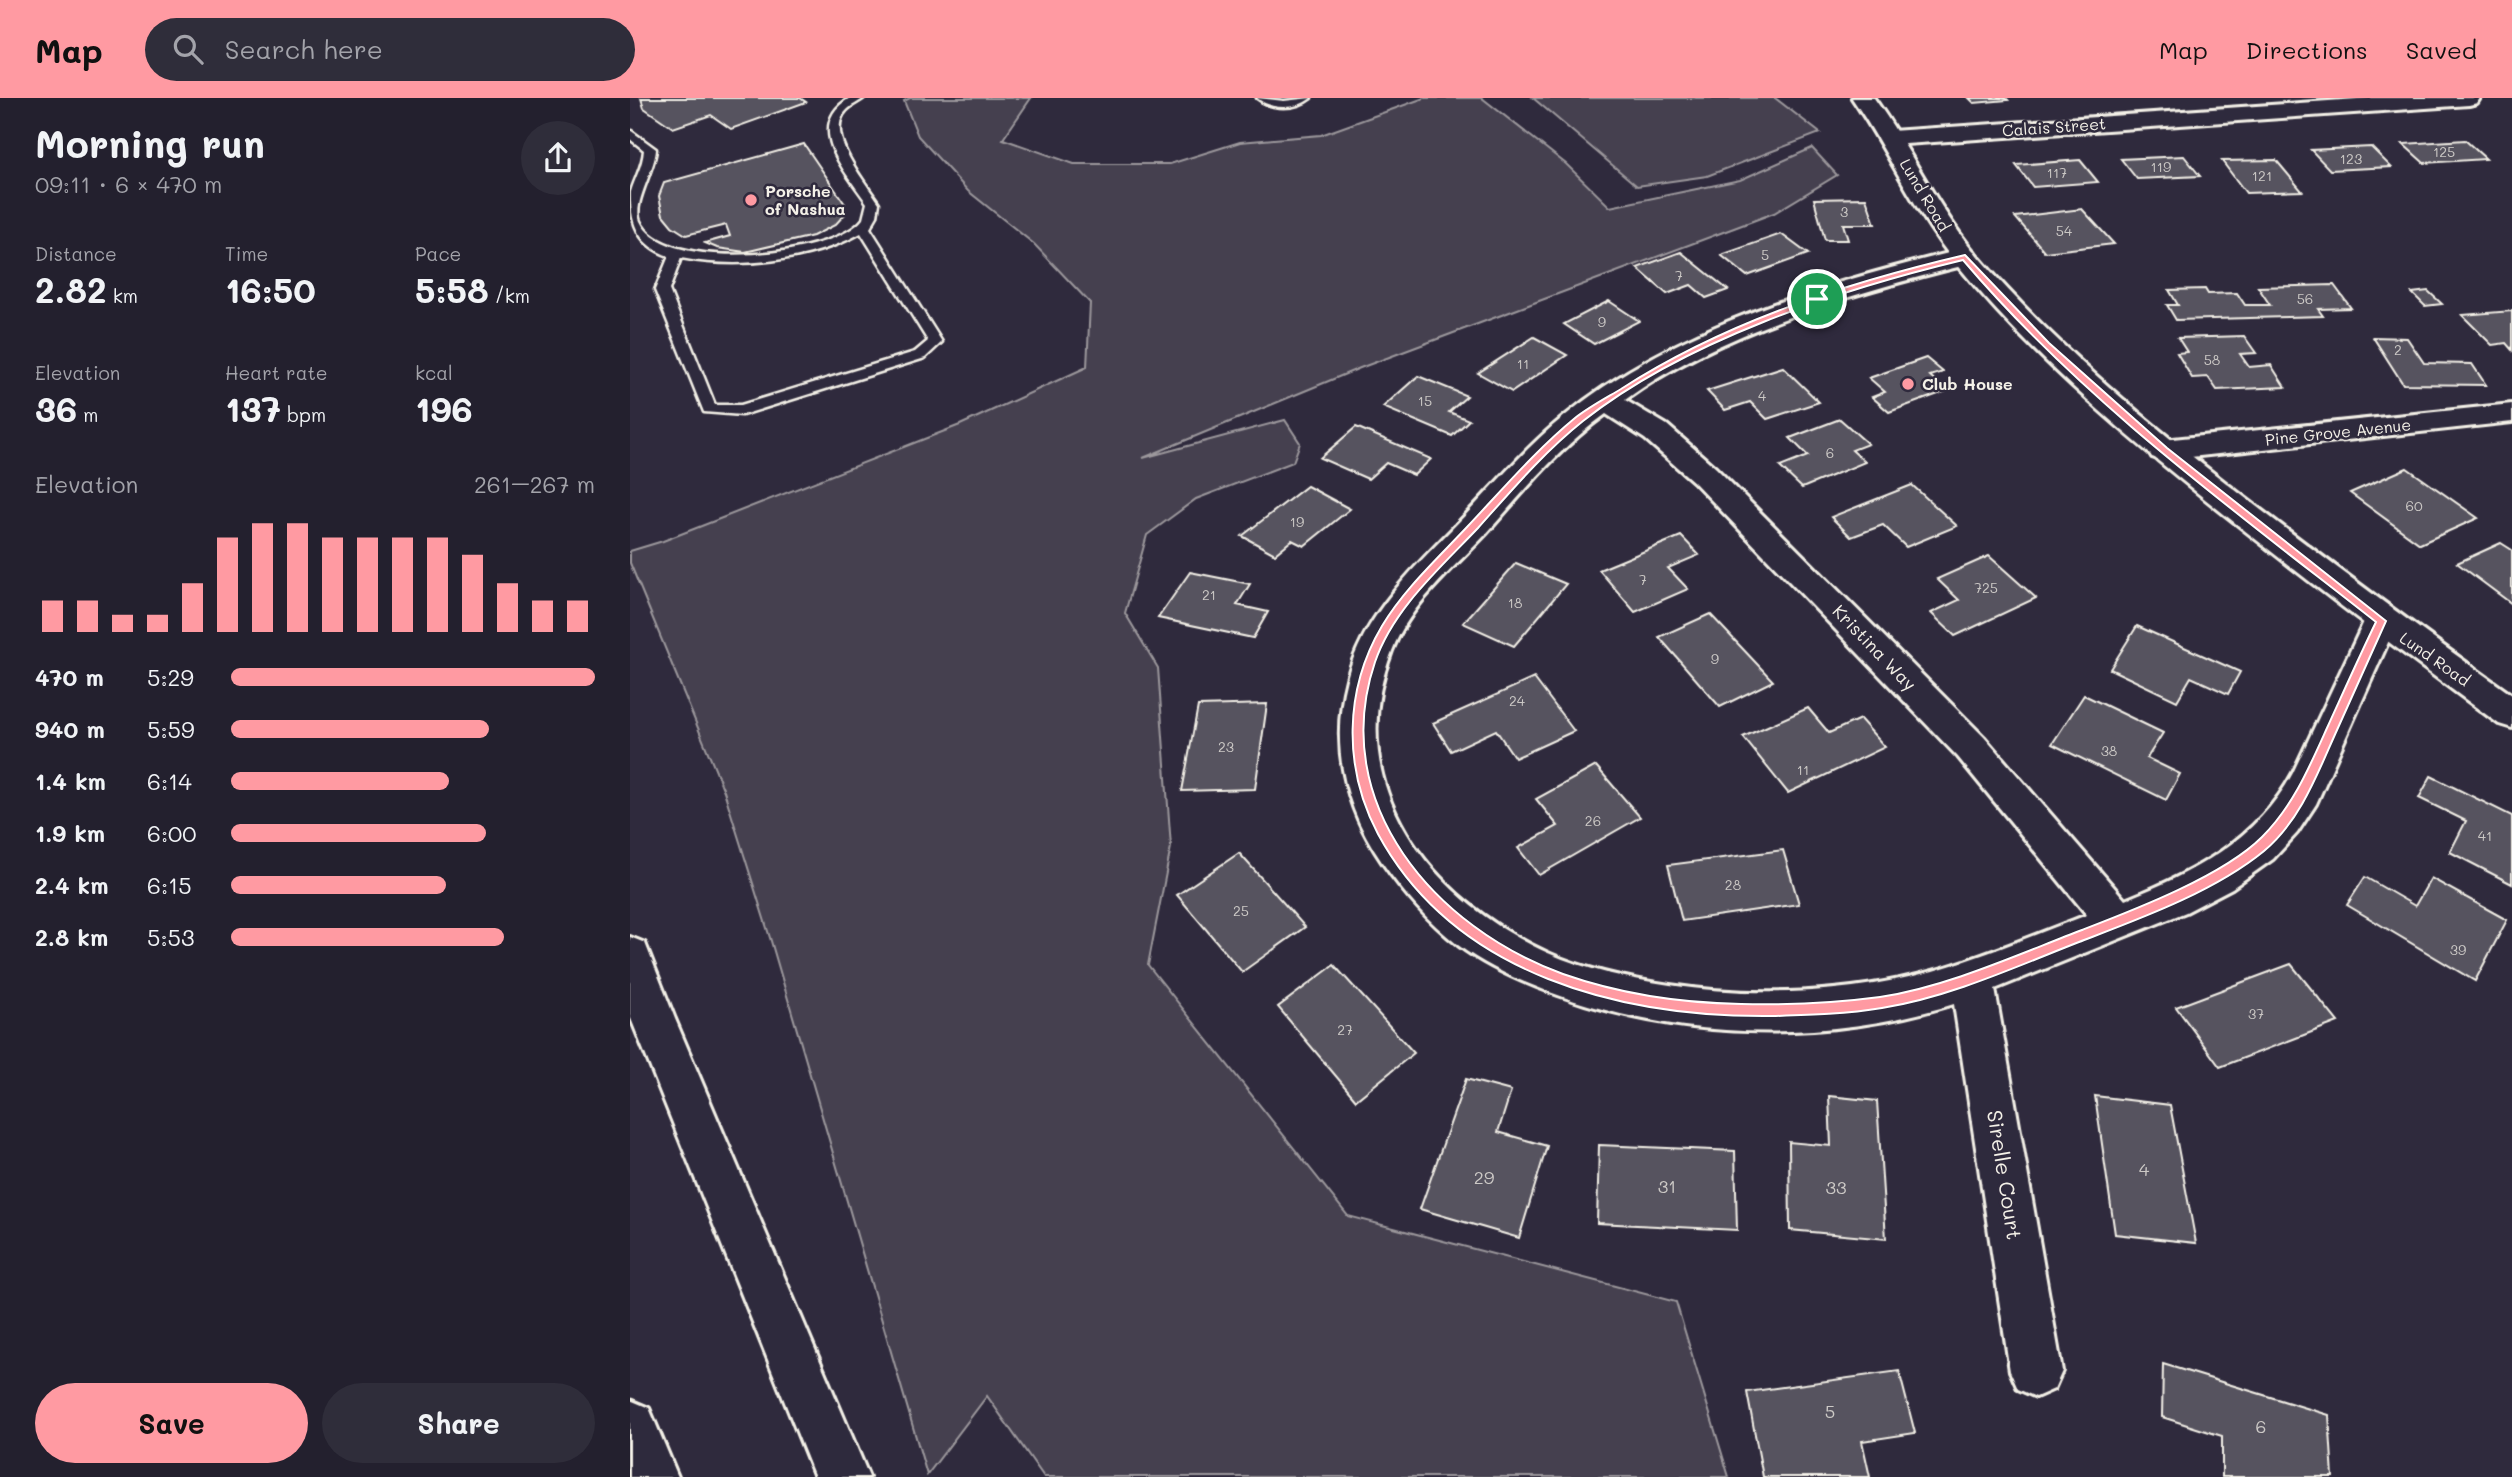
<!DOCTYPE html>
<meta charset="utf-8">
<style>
:root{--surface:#23202e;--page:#2f2d3a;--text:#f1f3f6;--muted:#a3a3aa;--accent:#ff9aa2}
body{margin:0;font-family:Mali,sans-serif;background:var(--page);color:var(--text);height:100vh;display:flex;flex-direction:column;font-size:26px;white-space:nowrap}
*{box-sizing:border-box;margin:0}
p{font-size:23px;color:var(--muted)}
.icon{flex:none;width:38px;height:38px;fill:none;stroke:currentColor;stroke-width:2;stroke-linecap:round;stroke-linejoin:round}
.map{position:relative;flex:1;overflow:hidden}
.panel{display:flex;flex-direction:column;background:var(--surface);width:630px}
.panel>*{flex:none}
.pin{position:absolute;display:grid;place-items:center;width:60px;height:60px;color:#fff;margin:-30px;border:4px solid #fff;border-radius:50%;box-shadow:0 2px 7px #0007}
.round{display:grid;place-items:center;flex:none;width:74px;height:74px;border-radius:37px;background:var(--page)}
.head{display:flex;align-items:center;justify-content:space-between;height:119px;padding:0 35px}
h1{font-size:38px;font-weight:700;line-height:52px}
.metrics{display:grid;grid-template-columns:repeat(3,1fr);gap:10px;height:119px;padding:7px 35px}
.metrics div{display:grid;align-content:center}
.metrics b{font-size:35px;font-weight:700}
.metrics small{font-size:19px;font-weight:400}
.metrics p{font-size:19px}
.chart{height:196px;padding:14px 35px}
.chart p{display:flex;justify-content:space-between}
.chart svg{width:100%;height:126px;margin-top:7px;stroke:var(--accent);stroke-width:6}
.action{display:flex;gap:14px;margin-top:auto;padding:14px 35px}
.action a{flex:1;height:80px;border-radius:42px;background:var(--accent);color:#111;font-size:28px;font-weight:700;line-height:80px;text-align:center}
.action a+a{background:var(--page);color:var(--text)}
ul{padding:0 35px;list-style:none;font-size:23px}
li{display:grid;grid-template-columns:112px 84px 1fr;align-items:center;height:52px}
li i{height:18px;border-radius:9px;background:var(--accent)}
header{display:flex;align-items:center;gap:42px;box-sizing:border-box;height:98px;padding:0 35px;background:var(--accent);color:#111}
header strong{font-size:33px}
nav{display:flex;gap:38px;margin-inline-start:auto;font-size:24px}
.search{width:490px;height:63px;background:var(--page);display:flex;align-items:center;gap:18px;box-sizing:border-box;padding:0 24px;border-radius:38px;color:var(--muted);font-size:26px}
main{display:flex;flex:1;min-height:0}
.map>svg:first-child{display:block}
.green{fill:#454050;stroke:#9c989c;stroke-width:2}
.building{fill:#56525f;stroke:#f4f1e8;stroke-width:2}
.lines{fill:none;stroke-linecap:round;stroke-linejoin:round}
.lane-casing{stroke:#f4f1e8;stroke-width:5}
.street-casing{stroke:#f4f1e8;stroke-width:6}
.secondary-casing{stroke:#f4f1e8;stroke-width:6}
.highway-casing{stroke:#f4f1e8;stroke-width:6}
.lane{fill:#2f2a3d;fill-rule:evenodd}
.street{fill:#2f2a3d;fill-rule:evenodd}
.secondary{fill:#2f2a3d;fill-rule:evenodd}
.highway{fill:#2f2a3d;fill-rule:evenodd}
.route{fill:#ff9aa2;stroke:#fff;stroke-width:2;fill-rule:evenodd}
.poi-dot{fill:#ff9aa2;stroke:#2f2a3d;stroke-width:2.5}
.labels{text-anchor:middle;stroke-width:5;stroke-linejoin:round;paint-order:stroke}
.number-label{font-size:14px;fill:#ccc9c6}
.far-street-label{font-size:16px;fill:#f4f1e8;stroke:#2f2a3d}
.far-poi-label{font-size:16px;font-weight:bold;fill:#f4f1e8;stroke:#2f2a3d;text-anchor:start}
.street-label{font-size:18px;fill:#f4f1e8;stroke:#2f2a3d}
.near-number-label{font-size:18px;fill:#ccc9c6}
.near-street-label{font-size:21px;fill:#f4f1e8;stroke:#2f2a3d}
</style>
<header>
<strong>Map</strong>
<div class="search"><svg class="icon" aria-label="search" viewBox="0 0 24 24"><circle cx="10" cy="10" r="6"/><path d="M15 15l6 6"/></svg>Search here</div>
<nav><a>Map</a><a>Directions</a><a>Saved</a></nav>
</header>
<main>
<section class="panel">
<div class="head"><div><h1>Morning run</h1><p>09:11 · 6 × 470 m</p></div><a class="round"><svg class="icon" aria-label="share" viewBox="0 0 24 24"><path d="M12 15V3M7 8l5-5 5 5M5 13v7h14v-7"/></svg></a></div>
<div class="metrics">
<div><p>Distance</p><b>2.82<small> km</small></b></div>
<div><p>Time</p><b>16:50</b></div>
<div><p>Pace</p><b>5:58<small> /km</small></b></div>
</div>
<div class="metrics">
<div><p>Elevation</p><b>36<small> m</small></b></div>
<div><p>Heart rate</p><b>137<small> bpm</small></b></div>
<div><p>kcal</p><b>196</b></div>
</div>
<div class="chart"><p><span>Elevation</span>261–267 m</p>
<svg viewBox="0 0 160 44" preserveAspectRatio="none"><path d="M5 44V33M15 44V33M25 44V38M35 44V38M45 44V27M55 44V11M65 44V6M75 44V6M85 44V11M95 44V11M105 44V11M115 44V11M125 44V17M135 44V27M145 44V33M155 44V33"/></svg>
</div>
<ul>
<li><b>470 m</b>5:29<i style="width:100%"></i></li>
<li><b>940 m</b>5:59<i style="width:71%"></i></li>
<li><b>1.4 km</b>6:14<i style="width:60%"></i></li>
<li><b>1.9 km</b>6:00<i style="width:70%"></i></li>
<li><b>2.4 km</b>6:15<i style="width:59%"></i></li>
<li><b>2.8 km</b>5:53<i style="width:75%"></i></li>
</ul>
<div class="action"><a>Save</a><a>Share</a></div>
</section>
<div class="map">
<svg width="1882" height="1379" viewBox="0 0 1882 1379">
<rect width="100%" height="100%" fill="#2f2a3d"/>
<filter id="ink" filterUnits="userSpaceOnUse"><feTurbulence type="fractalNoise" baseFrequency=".0143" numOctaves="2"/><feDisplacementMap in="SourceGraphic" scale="14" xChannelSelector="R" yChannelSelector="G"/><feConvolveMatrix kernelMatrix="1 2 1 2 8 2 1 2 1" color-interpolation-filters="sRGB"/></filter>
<g filter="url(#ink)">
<g class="green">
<polygon points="280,0 401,0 373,41 444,66 540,66 610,44 691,37 794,0 852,0 936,66 980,109 1110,82 1182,50 1207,77 1144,115 730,270 513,360 655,322 670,345 663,364 566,401 517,437 495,515 528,570 541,749 518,867 718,1118 1046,1204 1099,1379 414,1379 357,1298 297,1377 141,843 94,693 0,465 0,453 33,443 330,327 457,269 460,205 404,146 338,93 288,38 274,3"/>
<polygon points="903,0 1145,0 1190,35 1077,78 1007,88"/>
</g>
<g class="building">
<polygon points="11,0 170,0 176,4 101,31 81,17 43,30 14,10"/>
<polygon points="1339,0 1376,0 1378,2 1344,5"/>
<polygon points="1835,42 1856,61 1794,65 1773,46"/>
<polygon points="174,46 215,106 215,116 205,127 183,138 115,154 87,150 75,145 100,138 96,127 56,137 42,128 33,117 29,98 34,85"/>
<polygon points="1741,49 1761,69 1700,72 1681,52"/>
<polygon points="1554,58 1570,78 1507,81 1491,61"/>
<polygon points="1450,62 1468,84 1403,89 1386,67"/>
<polygon points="1646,62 1672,93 1616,95 1592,63"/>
<polygon points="1236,100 1245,126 1213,126 1218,142 1195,142 1184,101"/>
<polygon points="1452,111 1484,146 1415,154 1385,119"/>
<polygon points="1151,136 1178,156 1117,178 1091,157"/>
<polygon points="1051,154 1098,192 1076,200 1061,187 1037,196 1007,170"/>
<polygon points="1704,187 1721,210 1688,211 1693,218 1546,222 1537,207 1548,207 1539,192 1575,191 1578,196 1607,195 1615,207 1640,207 1628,189"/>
<polygon points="1798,193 1812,206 1795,208 1782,195"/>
<polygon points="979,203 1009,223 964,246 934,226"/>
<polygon points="1882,213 1882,252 1876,245 1862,247 1832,217"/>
<polygon points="1614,238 1626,255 1610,256 1619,269 1641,267 1655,289 1587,292 1578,279 1562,280 1547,255 1557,254 1548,240"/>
<polygon points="904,239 937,257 882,294 848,275"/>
<polygon points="1743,239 1777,240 1794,265 1842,266 1856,287 1773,286"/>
<polygon points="1296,260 1313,274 1300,278 1317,293 1259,314 1242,299 1255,294 1239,280"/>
<polygon points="1153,269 1189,304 1137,321 1120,304 1095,312 1077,293"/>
<polygon points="788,278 837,298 819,314 839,322 822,338 753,309"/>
<polygon points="1210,321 1238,346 1222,352 1235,364 1172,390 1150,369 1178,358 1160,340"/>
<polygon points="726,329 801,361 784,377 756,365 738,381 690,360"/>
<polygon points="1777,370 1848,420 1790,446 1720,395"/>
<polygon points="1282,387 1327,428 1276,449 1253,427 1221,439 1201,419"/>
<polygon points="677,388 720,411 674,448 662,442 645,456 612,438"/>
<polygon points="1051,438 1069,457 1038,470 1058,491 1005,514 969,472"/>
<polygon points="1871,445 1882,452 1882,506 1827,465"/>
<polygon points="1359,458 1406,500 1325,538 1301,515 1329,502 1307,481"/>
<polygon points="886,465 936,486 884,548 833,525"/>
<polygon points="560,474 620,486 607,507 638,514 623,540 528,520"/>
<polygon points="1080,516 1143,583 1090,609 1029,539"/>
<polygon points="1507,528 1610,574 1598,596 1561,579 1547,603 1480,571"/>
<polygon points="904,580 944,633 885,660 866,632 821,653 803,625"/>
<polygon points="1454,597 1533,635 1517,660 1550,676 1536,702 1422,646"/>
<polygon points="637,606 625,691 552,693 568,608"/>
<polygon points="1178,610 1199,635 1230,621 1255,649 1158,695 1113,639"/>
<polygon points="966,668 1010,719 909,777 888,750 928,728 906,701"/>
<polygon points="1801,678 1882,718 1882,786 1820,754 1836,723 1789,700"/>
<polygon points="1153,752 1169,806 1052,823 1038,767"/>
<polygon points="609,755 675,829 612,874 547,797"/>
<polygon points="1735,779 1785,808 1801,780 1877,822 1845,883 1717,807"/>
<polygon points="1661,866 1708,924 1590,969 1546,909"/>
<polygon points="704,867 784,955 726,1002 648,909"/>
<polygon points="836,981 881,993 868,1034 917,1048 889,1140 790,1111"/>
<polygon points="1199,998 1247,1003 1256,1141 1160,1132 1159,1044 1201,1048"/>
<polygon points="1465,998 1540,1007 1566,1145 1485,1136"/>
<polygon points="969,1047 1105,1053 1107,1132 967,1125"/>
<polygon points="1533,1266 1699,1317 1703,1379 1592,1379 1592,1338 1532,1319"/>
<polygon points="1269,1273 1285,1335 1232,1343 1240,1379 1133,1379 1117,1294"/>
</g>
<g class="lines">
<defs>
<g id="lane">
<path d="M220,0h14c-6,5 -13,7 -18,13 -22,23 20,72 33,92l-2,13 -7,12 72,114 -17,16 -183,57 -38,-3 -49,-122 14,-34c-30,-10 -39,-32 -38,-64 4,-14 12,-26 13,-42l-14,-11v-9l26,19c-1,21 -24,55 -16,72 23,53 193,37 223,-2l4,-16c-21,-31 -64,-77 -17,-105zM231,135l67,108 -13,11 -174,53h-26l-46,-115 12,-32c57,11 128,4 180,-25z"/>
<path d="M627,0l27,3 27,-3c-15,12 -39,12 -54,0z"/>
</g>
<g id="street">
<polygon points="1742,0 1850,0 1847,5 1839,7 1261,47 1253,45 1249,40 1253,35 1261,33"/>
<path d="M1335,151l9,2 4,6 -4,6c-114,28 -253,67 -349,137l42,25 49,43 268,269 141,163c68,-27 132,-60 168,-127l76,-162 12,-4 12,4 5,9 -82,184 -19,29 -24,26 -41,29 -46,24 -191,77 67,382 -8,18 -18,8 -18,-8 -8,-18 -56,-367c-127,39 -270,37 -396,-9 -34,-12 -71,-28 -100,-50 -30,-24 -54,-51 -76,-83 -38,-55 -52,-118 -35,-183 16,-62 62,-106 105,-150 38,-38 72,-81 114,-114 112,-91 261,-132 399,-166zM976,316l39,25 49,43 264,275 129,158c-51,19 -102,41 -154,56 -83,23 -179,27 -263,14 -41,-6 -84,-15 -122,-32 -118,-54 -209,-168 -156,-302 18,-47 60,-81 94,-117 38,-43 74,-87 120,-120z"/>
<polygon points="1882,306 1882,324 1533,362 1522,359 1518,352 1522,345 1533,342"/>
</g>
<path id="secondary" d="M1222,0h22c36,50 62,108 101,155 84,98 184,179 286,257 83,63 166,125 251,185v33l-13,-4c-90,-66 -178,-133 -265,-202 -98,-78 -198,-160 -278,-259 -41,-50 -67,-111 -104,-165z"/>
<g id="highway">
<polygon points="0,839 15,845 45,921 239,1379 185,1379 0,918"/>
<polygon points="0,1302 19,1310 48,1379 0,1379"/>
</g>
</defs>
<use href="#lane" class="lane-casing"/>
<use href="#street" class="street-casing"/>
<use href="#secondary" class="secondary-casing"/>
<use href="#highway" class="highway-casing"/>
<use href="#lane" class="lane"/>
<use href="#street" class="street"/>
<use href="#secondary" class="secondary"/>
<use href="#highway" class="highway"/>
</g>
</g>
<path class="route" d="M1335,157l84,88 118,105 219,173c-16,36 -33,73 -49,109 -19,42 -36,90 -73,121 -50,41 -125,68 -185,91 -64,25 -129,55 -197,66 -35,6 -73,7 -108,8 -151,2 -319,-40 -396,-182 -35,-66 -34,-144 4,-208 22,-37 56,-68 85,-99 35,-37 69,-77 108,-109 14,-11 31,-20 46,-29 104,-67 225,-106 344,-134zM1333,162c119,140 269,249 413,362 -17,35 -33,71 -49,106 -18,40 -34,78 -65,109 -39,39 -128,73 -180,93 -63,24 -135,57 -202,67 -45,6 -93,8 -139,7 -59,-1 -121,-10 -178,-30 -127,-46 -236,-170 -188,-312 18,-53 65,-94 103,-134 33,-37 66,-76 105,-107 101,-80 255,-131 380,-161z"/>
<g class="poi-dot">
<circle cx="121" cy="102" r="7"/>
<circle cx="1278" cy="286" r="7"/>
</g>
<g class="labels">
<g class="number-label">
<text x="1814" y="59">125</text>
<text x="1721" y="66">123</text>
<text x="1531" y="74">119</text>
<text x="1427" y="80">117</text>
<text x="1632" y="83">121</text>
<text x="1214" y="119">3</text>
<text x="1434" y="138">54</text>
<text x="1135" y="162">5</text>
<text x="1049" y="183">7</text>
<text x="1675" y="206">56</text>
<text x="972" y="229">9</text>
<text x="1768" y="257">2</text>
<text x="1582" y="267">58</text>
<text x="893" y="271">11</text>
<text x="1132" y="303">4</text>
<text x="795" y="308">15</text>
<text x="1200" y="360">6</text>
<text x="1784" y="413">60</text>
<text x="667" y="429">19</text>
<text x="1013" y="487">7</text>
<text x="1356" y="495">725</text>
<text x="579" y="502">21</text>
<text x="885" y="510">18</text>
<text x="1085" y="566">9</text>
<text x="887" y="608">24</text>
<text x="596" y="654">23</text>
<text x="1479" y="658">38</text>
<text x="1173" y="677">11</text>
<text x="963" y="728">26</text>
<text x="1855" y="743">41</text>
<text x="1103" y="792">28</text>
<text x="611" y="818">25</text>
<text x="1828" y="857">39</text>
<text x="1626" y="921">37</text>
<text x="715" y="937">27</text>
</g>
<g class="far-street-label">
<text transform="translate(1424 29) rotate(-4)" y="6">Calais Street</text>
<text transform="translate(1295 97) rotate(59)" y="6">Lund Road</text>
<text transform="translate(1708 334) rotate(-6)" y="6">Pine Grove Avenue</text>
<text transform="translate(1805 561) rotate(35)" y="6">Lund Road</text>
</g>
<g class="far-poi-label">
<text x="135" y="99">Porsche<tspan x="135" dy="18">of Nashua</tspan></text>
<text x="1292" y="292">Club House</text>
</g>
<g class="street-label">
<text transform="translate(1244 550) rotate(46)" y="6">Kristina Way</text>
</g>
<g class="near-number-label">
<text x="1514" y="1078">4</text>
<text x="854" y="1086">29</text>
<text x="1037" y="1095">31</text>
<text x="1206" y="1096">33</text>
<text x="1200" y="1320">5</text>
<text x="1631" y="1335">6</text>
</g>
<g class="near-street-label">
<text transform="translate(1374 1077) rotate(81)" y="7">Sirelle Court</text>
</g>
</g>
</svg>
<div class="pin" style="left:1187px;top:201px;background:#1e9e55"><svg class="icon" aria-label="arrive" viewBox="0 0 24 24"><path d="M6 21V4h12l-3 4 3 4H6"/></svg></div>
</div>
</main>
